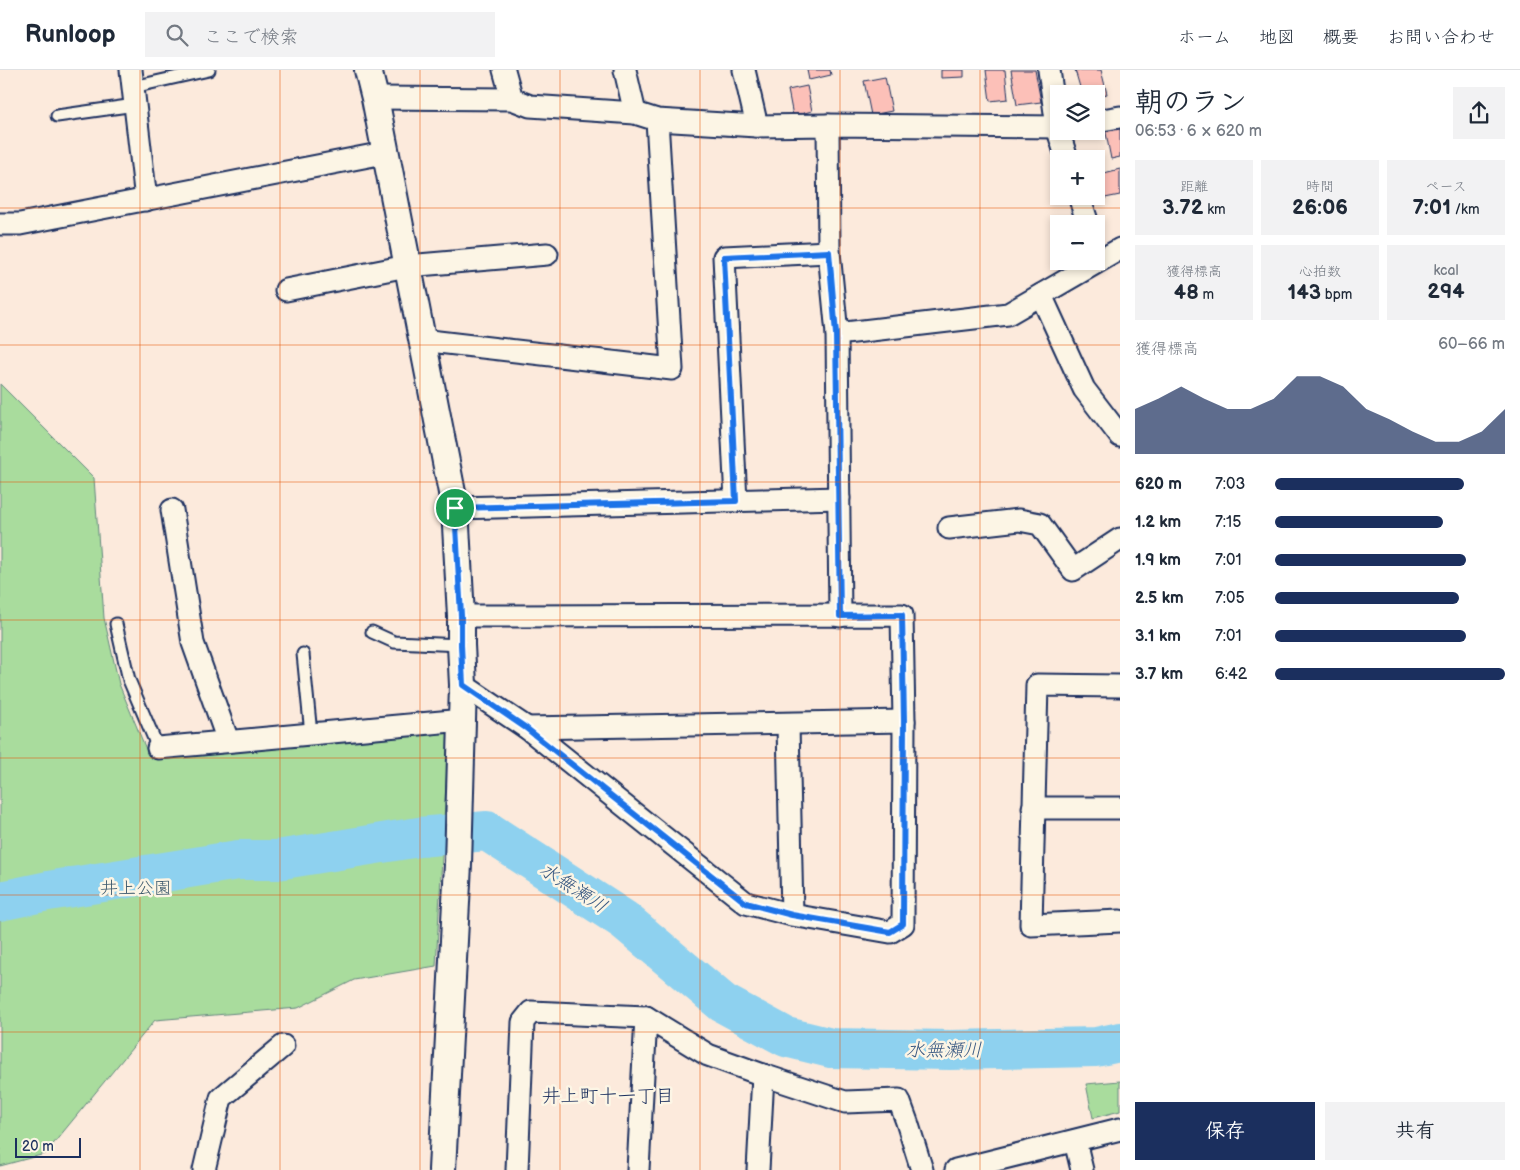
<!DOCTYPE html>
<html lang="ja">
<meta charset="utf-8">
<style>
:root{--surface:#fff;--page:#f2f2f3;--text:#1f2937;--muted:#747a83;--line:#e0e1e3;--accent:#1b2f5e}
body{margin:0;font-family:"Balsamiq Sans","Klee One",sans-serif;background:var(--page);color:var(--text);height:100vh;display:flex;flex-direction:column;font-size:19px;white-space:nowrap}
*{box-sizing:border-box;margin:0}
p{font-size:16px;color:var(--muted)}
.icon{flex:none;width:28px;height:28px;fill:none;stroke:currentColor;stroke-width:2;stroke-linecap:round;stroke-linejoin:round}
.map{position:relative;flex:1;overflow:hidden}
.panel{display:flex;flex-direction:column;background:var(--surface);width:400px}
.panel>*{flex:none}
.tools{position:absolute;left:1050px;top:15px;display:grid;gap:10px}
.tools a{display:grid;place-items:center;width:55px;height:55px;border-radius:0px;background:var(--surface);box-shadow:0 2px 8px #0003;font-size:25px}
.scale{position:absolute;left:15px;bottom:12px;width:66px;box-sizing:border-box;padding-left:5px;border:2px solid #1b2f5e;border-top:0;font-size:14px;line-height:18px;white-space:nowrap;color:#1b2f5e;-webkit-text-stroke:4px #fcf5e5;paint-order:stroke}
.pin{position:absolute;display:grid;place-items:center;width:42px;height:42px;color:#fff;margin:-21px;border:2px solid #fff;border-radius:50%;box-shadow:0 1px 5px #0007}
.round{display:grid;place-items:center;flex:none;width:52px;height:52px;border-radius:0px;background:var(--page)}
.headline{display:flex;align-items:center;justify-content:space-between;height:85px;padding:0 15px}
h1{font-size:28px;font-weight:700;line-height:38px}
.stats{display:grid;grid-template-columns:repeat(3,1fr);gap:8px;height:85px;padding:5px 15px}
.stats div{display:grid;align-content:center;border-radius:0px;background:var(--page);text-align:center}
.stats b{font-size:21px;font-weight:700}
.stats small{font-size:14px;font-weight:400}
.stats p{font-size:14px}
.chart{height:140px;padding:10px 15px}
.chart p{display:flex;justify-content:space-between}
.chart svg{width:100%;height:90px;margin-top:5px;fill:var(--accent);opacity:.7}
.button{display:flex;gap:10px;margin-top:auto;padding:10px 15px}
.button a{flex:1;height:58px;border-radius:0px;background:var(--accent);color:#fff;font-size:20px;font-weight:700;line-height:58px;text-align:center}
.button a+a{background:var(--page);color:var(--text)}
ul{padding:0 15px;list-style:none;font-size:16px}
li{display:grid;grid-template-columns:80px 60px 1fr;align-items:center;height:38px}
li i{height:12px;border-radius:6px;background:var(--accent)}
header{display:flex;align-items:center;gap:30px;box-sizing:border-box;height:70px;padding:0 25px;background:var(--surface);border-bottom:1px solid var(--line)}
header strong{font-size:24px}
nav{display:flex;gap:28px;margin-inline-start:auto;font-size:18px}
.search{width:350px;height:45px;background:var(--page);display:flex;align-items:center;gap:12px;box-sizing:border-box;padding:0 18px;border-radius:0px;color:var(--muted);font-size:19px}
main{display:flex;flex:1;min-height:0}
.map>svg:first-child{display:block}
.green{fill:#a9dc9d;stroke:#62867e}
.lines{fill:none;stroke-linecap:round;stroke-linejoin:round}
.river{stroke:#8ed1ef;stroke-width:40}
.building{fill:#fcc0b8;stroke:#1b2f5e}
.service-casing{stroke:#1b2f5e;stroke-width:15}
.minor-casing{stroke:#1b2f5e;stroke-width:25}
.tertiary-casing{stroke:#1b2f5e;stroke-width:30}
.service{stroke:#fcf5e5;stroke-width:11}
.minor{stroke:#fcf5e5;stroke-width:21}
.tertiary{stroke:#fcf5e5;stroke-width:26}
.route-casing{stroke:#fff;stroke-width:10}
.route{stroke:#1a73e8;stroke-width:6}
.grid{fill:none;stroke:#e8590c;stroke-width:1;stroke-opacity:0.55}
.labels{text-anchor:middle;stroke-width:5;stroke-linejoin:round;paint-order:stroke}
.park-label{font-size:18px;fill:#3e5a6e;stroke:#fcf5e5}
.water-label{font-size:19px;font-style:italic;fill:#385882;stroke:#fcf5e5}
.neighbourhood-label{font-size:19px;fill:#1b2f5e;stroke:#fcf5e5}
</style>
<header>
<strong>Runloop</strong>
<div class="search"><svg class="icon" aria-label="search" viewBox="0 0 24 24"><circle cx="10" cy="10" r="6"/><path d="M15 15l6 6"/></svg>ここで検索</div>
<nav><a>ホーム</a><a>地図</a><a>概要</a><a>お問い合わせ</a></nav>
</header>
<main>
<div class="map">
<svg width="1120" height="1100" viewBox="0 0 1120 1100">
<rect width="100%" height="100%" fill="#fceadc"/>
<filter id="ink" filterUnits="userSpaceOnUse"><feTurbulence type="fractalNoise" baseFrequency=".02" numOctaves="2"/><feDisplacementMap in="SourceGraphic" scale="10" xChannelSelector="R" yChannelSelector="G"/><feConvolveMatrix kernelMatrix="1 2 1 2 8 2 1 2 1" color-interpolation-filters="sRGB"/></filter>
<g filter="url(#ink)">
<g class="green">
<polygon points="0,314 94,408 104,548 119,614 148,684 449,659 436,896 354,910 298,938 155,950 45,1084 0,1096"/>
<polygon points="1120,1011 1120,1041 1093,1048 1086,1014"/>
</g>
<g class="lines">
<polyline class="river" points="0,831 48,821 238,790 277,790 419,767 487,761 624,850 723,933 786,967 831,978 950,980 1096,977 1120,972"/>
</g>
<g class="building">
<polygon points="807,0 830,0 831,5 809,10"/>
<polygon points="941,0 964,0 964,7 941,8"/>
<polygon points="986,0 1005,0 1008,29 990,31"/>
<polygon points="1011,0 1035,0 1041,32 1017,35"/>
<polygon points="1075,0 1101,0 1107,24 1096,27 1096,24 1082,24"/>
<polygon points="885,7 892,41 871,45 864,11"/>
<polygon points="807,16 812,41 793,46 788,20"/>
<polygon points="1120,55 1120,87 1111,89 1105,58"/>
<polygon points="1120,99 1120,125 1100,129 1096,112 1096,105"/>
</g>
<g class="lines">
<defs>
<g id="service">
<polyline points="133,17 209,0"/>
<polyline points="57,46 135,35"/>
<polyline points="116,554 129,610 158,678"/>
<polyline points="372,562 394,572 461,575"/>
<polyline points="303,584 311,664"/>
</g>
<g id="minor">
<polyline points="131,0 146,130"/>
<polyline points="504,0 512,29"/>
<polyline points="625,0 635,43"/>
<polyline points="744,0 757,56"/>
<polyline points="1049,0 1057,57 1067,89"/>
<polyline points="375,28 512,29 530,36 635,43 657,50 757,56 828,55 1059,57"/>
<polyline points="1096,51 1120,47"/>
<polyline points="828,55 829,182 837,264 840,546"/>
<polyline points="1079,126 1088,154"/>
<polyline points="0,154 20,154 384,83"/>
<polyline points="286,220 407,196 547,184"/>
<polyline points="1041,225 1084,319 1120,366"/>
<polyline points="837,264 1008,244 1120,179"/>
<polyline points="421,270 672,299 657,50"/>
<polyline points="736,431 724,187 829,182"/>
<polyline points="455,438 839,428"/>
<polyline points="172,440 193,573 228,671"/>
<polyline points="949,458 1019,450 1040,454 1073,500 1120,469"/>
<polyline points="461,546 902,545 904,651 903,854 890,862 792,845 746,833 527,658 463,615"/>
<polyline points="1120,616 1037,615 1031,855 1120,851"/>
<polyline points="788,654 792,845"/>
<polyline points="527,658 904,651"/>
<polyline points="158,678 463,650"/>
<polyline points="1033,738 1120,738"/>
<polyline points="1075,1071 1082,1100"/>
<polyline points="204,1100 221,1028 283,976"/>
<polyline points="517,1100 523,952 531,942 646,947 708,985 763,1005 845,1032 899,1030 907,1052 922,1100"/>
<polyline points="638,1100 646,947"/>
<polyline points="758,1100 763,1005"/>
<polyline points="956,1100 1120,1059"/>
</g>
<polyline id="tertiary" points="368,0 375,28 455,438 461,546 461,575 463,615 458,794 442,1100"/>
</defs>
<use href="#service" class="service-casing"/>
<use href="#minor" class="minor-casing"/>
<use href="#tertiary" class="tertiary-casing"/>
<use href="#service" class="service"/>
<use href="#minor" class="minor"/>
<use href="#tertiary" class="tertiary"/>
</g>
</g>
<g class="lines" filter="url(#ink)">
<defs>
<polygon id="route" points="829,182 836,264 840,546 902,545 904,651 903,854 890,862 792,845 746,833 526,658 463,615 461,575 461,546 455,438 736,431 724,187"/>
</defs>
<use href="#route" class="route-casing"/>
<use href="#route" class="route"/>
</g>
<path class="grid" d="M140,0v1100M280,0v1100M420,0v1100M560,0v1100M700,0v1100M840,0v1100M980,0v1100M0,138h1120M0,275h1120M0,412h1120M0,550h1120M0,688h1120M0,825h1120M0,962h1120"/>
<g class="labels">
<g class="park-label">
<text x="136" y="824">井上公園</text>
</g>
<g class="water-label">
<text transform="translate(574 817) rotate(33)" y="7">水無瀬川</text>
<text x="944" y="986">水無瀬川</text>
</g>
<g class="neighbourhood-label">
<text x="608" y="1032">井上町十一丁目</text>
</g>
</g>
</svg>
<div class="tools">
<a><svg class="icon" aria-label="layers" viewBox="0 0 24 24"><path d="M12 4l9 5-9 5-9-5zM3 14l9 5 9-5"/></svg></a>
<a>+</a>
<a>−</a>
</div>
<div class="scale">20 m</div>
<div class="pin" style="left:455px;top:438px;background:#1e9e55"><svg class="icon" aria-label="arrive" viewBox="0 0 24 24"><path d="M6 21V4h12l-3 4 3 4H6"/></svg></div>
</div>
<section class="panel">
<div class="headline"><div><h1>朝のラン</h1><p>06:53 · 6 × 620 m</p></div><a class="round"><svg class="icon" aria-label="share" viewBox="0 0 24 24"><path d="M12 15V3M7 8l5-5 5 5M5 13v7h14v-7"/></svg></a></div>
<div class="stats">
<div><p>距離</p><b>3.72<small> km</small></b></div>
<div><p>時間</p><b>26:06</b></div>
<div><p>ペース</p><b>7:01<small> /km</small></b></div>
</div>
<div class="stats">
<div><p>獲得標高</p><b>48<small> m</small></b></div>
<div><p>心拍数</p><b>143<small> bpm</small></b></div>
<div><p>kcal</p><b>294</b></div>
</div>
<div class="chart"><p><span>獲得標高</span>60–66 m</p>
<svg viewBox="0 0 160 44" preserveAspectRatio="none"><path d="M0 44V22L10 17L20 11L30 17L40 22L50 22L60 17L70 6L80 6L90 11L100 22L110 27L120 33L130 38L140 38L150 33L160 22V44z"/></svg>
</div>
<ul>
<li><b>620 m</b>7:03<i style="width:82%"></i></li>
<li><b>1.2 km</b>7:15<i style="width:73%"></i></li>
<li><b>1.9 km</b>7:01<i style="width:83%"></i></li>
<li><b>2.5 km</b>7:05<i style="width:80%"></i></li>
<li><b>3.1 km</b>7:01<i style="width:83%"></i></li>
<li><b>3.7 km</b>6:42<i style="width:100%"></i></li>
</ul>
<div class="button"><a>保存</a><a>共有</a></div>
</section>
</main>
